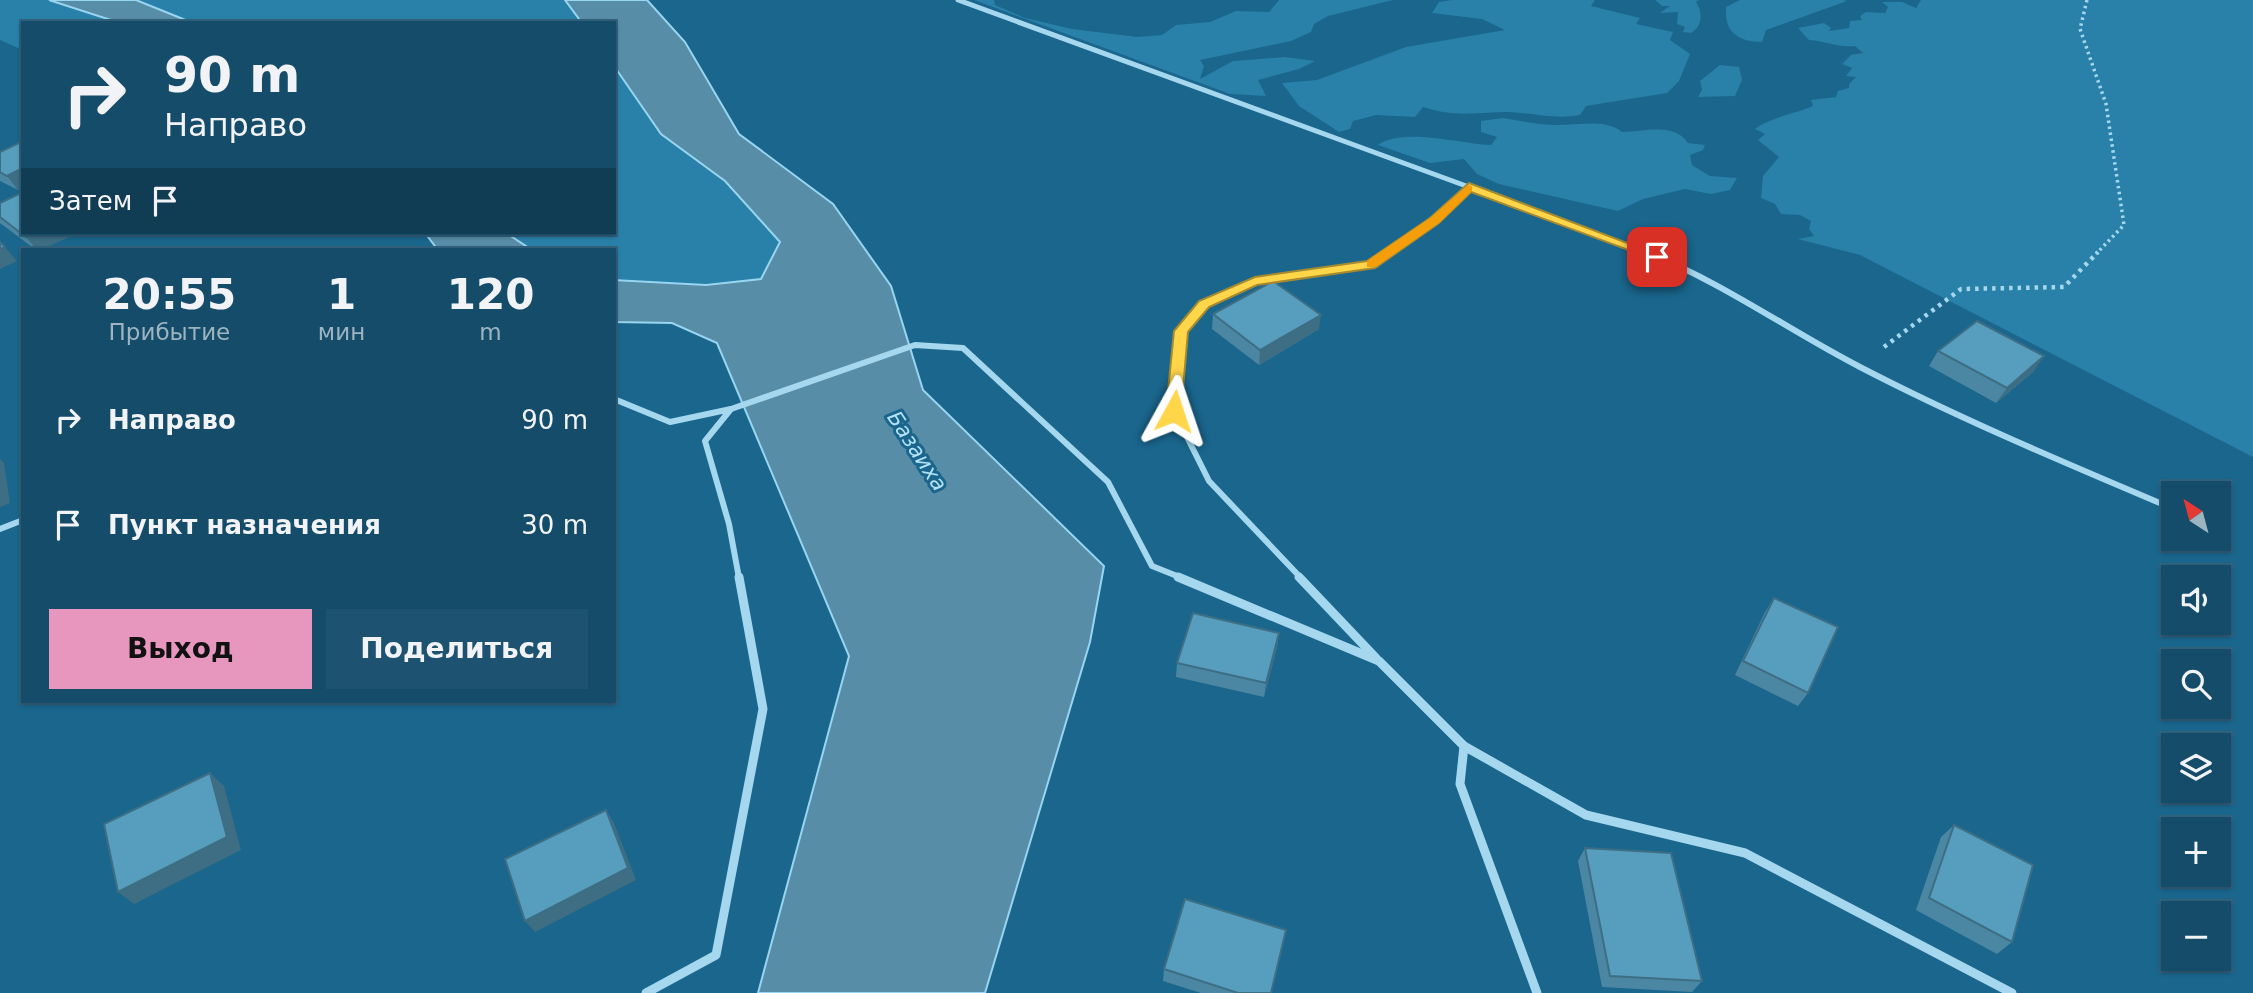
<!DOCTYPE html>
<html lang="ru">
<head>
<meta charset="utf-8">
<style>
  :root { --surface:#144c6a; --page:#1d5370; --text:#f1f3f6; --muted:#9db4c1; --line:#33637e; --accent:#e797bd }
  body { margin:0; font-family:"DejaVu Sans",sans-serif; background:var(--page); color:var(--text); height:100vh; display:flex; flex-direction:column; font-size:26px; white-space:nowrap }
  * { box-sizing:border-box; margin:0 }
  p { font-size:23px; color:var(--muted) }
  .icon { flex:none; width:38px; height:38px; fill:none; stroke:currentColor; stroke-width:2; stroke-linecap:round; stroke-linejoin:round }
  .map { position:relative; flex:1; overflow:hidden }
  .panel { position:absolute; left:21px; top:248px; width:595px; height:455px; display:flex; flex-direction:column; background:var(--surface); border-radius:0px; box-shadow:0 2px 5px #0004,0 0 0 2px var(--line) }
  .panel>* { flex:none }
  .guide { position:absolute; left:21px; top:21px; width:595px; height:214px; border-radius:0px; box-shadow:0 2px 5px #0004,0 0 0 2px var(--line); background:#144c6a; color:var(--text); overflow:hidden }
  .needle { width:46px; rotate:324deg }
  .tools { position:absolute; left:2161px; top:481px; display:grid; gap:14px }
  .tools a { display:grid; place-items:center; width:70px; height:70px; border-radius:0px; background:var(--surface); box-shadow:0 2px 5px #0004,0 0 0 2px var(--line); font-size:35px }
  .pin { position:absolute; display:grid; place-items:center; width:60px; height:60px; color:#fff; margin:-30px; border-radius:14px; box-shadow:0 4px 10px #0006 }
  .me { position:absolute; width:77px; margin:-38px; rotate:5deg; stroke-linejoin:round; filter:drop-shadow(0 0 5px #0008) }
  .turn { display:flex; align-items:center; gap:24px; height:147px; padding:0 28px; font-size:32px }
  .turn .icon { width:91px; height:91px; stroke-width:2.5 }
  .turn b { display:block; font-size:49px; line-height:60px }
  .then { display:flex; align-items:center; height:66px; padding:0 28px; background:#0003; gap:14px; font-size:26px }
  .eta { display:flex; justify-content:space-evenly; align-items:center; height:119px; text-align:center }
  .eta b { font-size:42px; font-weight:700; line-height:49px }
  .button { display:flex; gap:14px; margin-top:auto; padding:14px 28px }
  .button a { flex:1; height:80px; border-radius:0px; background:var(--accent); color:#111; font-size:28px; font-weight:700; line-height:80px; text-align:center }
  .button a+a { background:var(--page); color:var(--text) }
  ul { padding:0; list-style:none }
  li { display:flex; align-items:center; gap:21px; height:105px; padding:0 28px }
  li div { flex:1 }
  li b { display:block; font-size:26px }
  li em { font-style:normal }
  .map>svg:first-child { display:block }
  .green { fill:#2980a9 }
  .water { fill:#588da8; stroke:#98d5f0; stroke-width:2 }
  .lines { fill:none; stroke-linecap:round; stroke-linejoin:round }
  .path-far1 { stroke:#a5d7ee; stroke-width:3.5; stroke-dasharray:2.5 3.5; stroke-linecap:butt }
  .path { stroke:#a5d7ee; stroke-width:4.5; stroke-dasharray:3.5 5; stroke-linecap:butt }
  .minor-far2 { stroke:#a5d7ee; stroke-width:5 }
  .minor-far1 { stroke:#a5d7ee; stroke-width:6 }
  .minor { stroke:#a5d7ee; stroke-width:9 }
  .wall { fill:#4b87a3 }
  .shaded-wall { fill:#3d6e84 }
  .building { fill:#579dbd; stroke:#3d6e84; stroke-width:2 }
  .route { fill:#ffd54a; stroke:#a68a30; stroke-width:2 }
  .slow { fill:#f59e0b }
  .labels { text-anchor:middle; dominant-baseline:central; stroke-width:6; stroke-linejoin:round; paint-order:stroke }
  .water-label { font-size:21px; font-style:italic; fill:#b5e2f6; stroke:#1a668d }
</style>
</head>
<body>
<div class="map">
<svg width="2253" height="993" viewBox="0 0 2253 993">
  <rect width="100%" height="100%" fill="#1a668d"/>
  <g class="green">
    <polygon points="0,0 49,0 120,23 23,23 23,46 18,48 0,40"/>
    <polygon points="136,0 565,0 582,23 193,23"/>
    <polygon points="974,0 994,0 995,5 1025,18 1072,29 1137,37 1162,35 1176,25 1210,22 1236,11 1269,12 1279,0 1393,0 1328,16 1314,24 1311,32 1291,41 1200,60 1204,66 1200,79 1233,61 1285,57 1315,61 1299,69 1258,80 1266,96 1230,94"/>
    <path d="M 1452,0 L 1595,0 L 1591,6 L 1640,18 L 1636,24 L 1673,32 L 1670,40 L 1690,54 L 1679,81 L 1667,93 L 1586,106 L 1580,115 C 1551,120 1531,112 1504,112 C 1472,113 1454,117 1423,107 L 1415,117 L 1376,115 L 1353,121 L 1350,129 L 1339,132 L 1299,106 L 1282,83 L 1317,80 L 1406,47 L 1505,30 L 1482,19 L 1432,13 L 1439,2 Z"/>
    <path d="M 1655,0 L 1699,0 L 1696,2 C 1703,13 1703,26 1691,33 L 1683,32 L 1685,27 L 1677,24 L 1678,12 L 1660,13 L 1670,6 L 1662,6 Z"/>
    <path d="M 1740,0 L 1843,0 L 1847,1 L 1766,30 L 1762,42 C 1738,42 1724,32 1726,7 Z"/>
    <path d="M 1921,0 L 2253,0 L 2253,457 L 1860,255 L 1798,239 L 1814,236 L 1809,229 L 1811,221 L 1800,215 L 1781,214 L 1775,204 L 1761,198 L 1763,176 L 1779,157 L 1758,140 L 1765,134 L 1755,129 C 1770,117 1795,114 1813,106 L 1811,100 L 1836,97 L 1838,91 L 1849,88 L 1849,84 L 1856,77 L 1846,76 L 1852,68 L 1842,64 L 1851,55 L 1863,53 L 1855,46 C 1839,48 1825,41 1809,40 L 1798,28 L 1824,23 L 1831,28 L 1829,31 L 1849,28 L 1850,21 L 1862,20 L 1860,16 L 1866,12 L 1885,13 L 1888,7 L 1882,2 L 1902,2 L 1916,8 Z"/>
    <polygon points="1720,65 1739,67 1742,80 1735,96 1698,97 1702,90 1700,81"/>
    <polygon points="614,66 661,134 725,181 781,242 761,279 706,285 614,280 614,250 532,250 506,233 614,233"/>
    <path d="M 1503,118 C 1519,121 1536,124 1553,125 C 1575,126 1605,118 1622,132 C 1645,132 1674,122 1688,143 L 1705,145 L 1703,150 L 1690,155 L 1692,165 L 1710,176 L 1737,178 L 1730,190 L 1711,194 L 1685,189 L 1643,199 L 1618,211 L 1499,184 L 1477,174 L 1464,159 L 1430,163 L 1378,145 C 1404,127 1460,144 1491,145 L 1497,137 L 1481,132 L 1481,121 Z"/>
  </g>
  <g class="water">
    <polygon points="49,0 136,0 193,23 120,23"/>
    <polygon points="565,0 647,0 685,42 739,134 833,204 891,286 923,390 1104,566 1090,642 985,993 758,993 849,656 717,343 672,323 614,322 614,280 706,285 761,279 780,242 725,181 661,134 614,66 614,23 582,23"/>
    <polygon points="425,233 506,233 532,250 438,250"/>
  </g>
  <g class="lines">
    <polyline class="path-far1" points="2087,0 2080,29 2106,104 2124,225 2096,254"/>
    <polyline class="path" points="1884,347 1961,289 2064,287 2098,252"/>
    <g class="minor-far2">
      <polyline points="958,0 1469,187 1435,220 1386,254"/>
      <polyline points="1469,187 1650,254"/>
    </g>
    <g class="minor-far1">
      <path d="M 1645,252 C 1721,281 1788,330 1860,367 C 1962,420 2068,464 2174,509"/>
      <polyline points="614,399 670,422 731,409 705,441 729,524 739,578"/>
      <polyline points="731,409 915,345 963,348 1108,482 1152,566 1182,578"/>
      <polyline points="0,529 23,520"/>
      <polyline points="1301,578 1209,481 1174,411 1181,331 1204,304 1255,281 1370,265 1388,252"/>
    </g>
    <g class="minor">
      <polyline points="1178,577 1379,661 1464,746 1586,815 1745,853 2012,993"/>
      <polyline points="1299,577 1376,658"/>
      <polyline points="1464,746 1460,784 1537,993"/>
      <polyline points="646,993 716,955 763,709 739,577"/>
    </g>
  </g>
  <g class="wall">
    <polygon points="23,141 23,188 18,190 0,181 0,152"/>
    <polygon points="0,203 41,250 36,250 0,223"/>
    <polygon points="1213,314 1319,329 1259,365 1212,329"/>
    <polygon points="1938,351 2034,371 1996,403 1929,366"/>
    <polygon points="1774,598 1808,693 1798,706 1735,675 1765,612"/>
    <polygon points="1279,633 1277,647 1264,697 1176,677 1177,663"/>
    <polygon points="1954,825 2012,942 1997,954 1916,910 1941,837"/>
    <polygon points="1585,848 1702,981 1692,992 1602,987 1578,861"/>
    <polygon points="1164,969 1272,993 1201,993 1163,981"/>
  </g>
  <g class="shaded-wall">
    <polygon points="23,168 23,188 18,190 7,176"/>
    <polygon points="35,233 78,233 41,250 37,250 26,237"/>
    <polygon points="5,247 17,261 0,269 0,249"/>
    <polygon points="1321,315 1319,329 1259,365 1260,350"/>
    <polygon points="2044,356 2034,371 1996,403 2007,388"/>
    <polygon points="0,459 4,463 10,503 0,507"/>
    <polygon points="1279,633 1277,647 1264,697 1266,683"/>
    <polygon points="210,773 224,786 241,850 134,904 118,892"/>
    <polygon points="606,810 614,823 636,880 535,932 525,921"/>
  </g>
  <g class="building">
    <polygon points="23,141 23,168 7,176 0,172 0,152"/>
    <polygon points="23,192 23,233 35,233 26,237 0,217 0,203"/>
    <polygon points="0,242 5,247 0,249"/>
    <polygon points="1273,281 1321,315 1260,350 1213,314"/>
    <polygon points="1977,321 2044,356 2007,388 1938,351"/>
    <polygon points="1774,598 1838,627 1808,693 1743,661"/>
    <polygon points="1193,613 1279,633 1266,683 1177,663"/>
    <polygon points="210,773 227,837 118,892 104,824"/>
    <polygon points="606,810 628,868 525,921 505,859"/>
    <polygon points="1954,825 2033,865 2012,942 1929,898"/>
    <polygon points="1585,848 1671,853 1702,981 1610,976"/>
    <polygon points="1185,899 1286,930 1271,993 1238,993 1164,969"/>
  </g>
  <polygon class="route" points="1469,183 1664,257 1657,261 1653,259 1471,192 1439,223 1375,268 1257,285 1209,307 1188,332 1181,411 1179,415 1168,415 1166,411 1174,331 1199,301 1255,277 1367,261 1430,218"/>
  <polygon class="slow" points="1468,185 1472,186 1472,191 1439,223 1376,267 1367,267 1367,261 1430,218"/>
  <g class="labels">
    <g class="water-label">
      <text transform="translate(917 451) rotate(57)">Базаиха</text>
    </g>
  </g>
</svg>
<div class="tools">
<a><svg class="needle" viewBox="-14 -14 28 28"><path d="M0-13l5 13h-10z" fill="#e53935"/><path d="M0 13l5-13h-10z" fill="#9db4c1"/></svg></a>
<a><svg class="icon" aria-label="sound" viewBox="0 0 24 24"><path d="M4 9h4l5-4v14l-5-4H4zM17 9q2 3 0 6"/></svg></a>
<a><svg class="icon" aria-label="search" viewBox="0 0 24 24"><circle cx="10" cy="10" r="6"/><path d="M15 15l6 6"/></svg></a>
<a><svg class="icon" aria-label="layers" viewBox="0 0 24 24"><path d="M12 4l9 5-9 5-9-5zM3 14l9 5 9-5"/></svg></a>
<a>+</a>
<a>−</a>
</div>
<div class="pin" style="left:1657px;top:257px;background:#d93025"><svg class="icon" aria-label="arrive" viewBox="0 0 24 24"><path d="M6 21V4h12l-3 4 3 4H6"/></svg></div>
<svg class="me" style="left:1174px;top:411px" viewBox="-20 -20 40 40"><path d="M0-17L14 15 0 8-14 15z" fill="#ffd54a" stroke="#fff" stroke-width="4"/></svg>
<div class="guide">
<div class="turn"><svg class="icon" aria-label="right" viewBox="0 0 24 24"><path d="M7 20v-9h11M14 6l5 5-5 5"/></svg><div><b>90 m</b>Направо</div></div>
<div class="then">Затем<svg class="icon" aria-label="arrive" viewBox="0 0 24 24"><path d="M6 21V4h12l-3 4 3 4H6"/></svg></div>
</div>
<section class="panel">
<div class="eta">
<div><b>20:55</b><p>Прибытие</p></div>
<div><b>1</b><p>мин</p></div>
<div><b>120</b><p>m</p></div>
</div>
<ul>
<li><svg class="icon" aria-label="right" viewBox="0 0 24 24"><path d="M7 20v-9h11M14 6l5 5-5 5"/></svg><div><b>Направо</b></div><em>90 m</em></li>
<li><svg class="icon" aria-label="arrive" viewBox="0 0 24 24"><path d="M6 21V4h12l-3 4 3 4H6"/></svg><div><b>Пункт назначения</b></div><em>30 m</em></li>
</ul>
<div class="button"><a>Выход</a><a>Поделиться</a></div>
</section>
</div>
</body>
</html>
